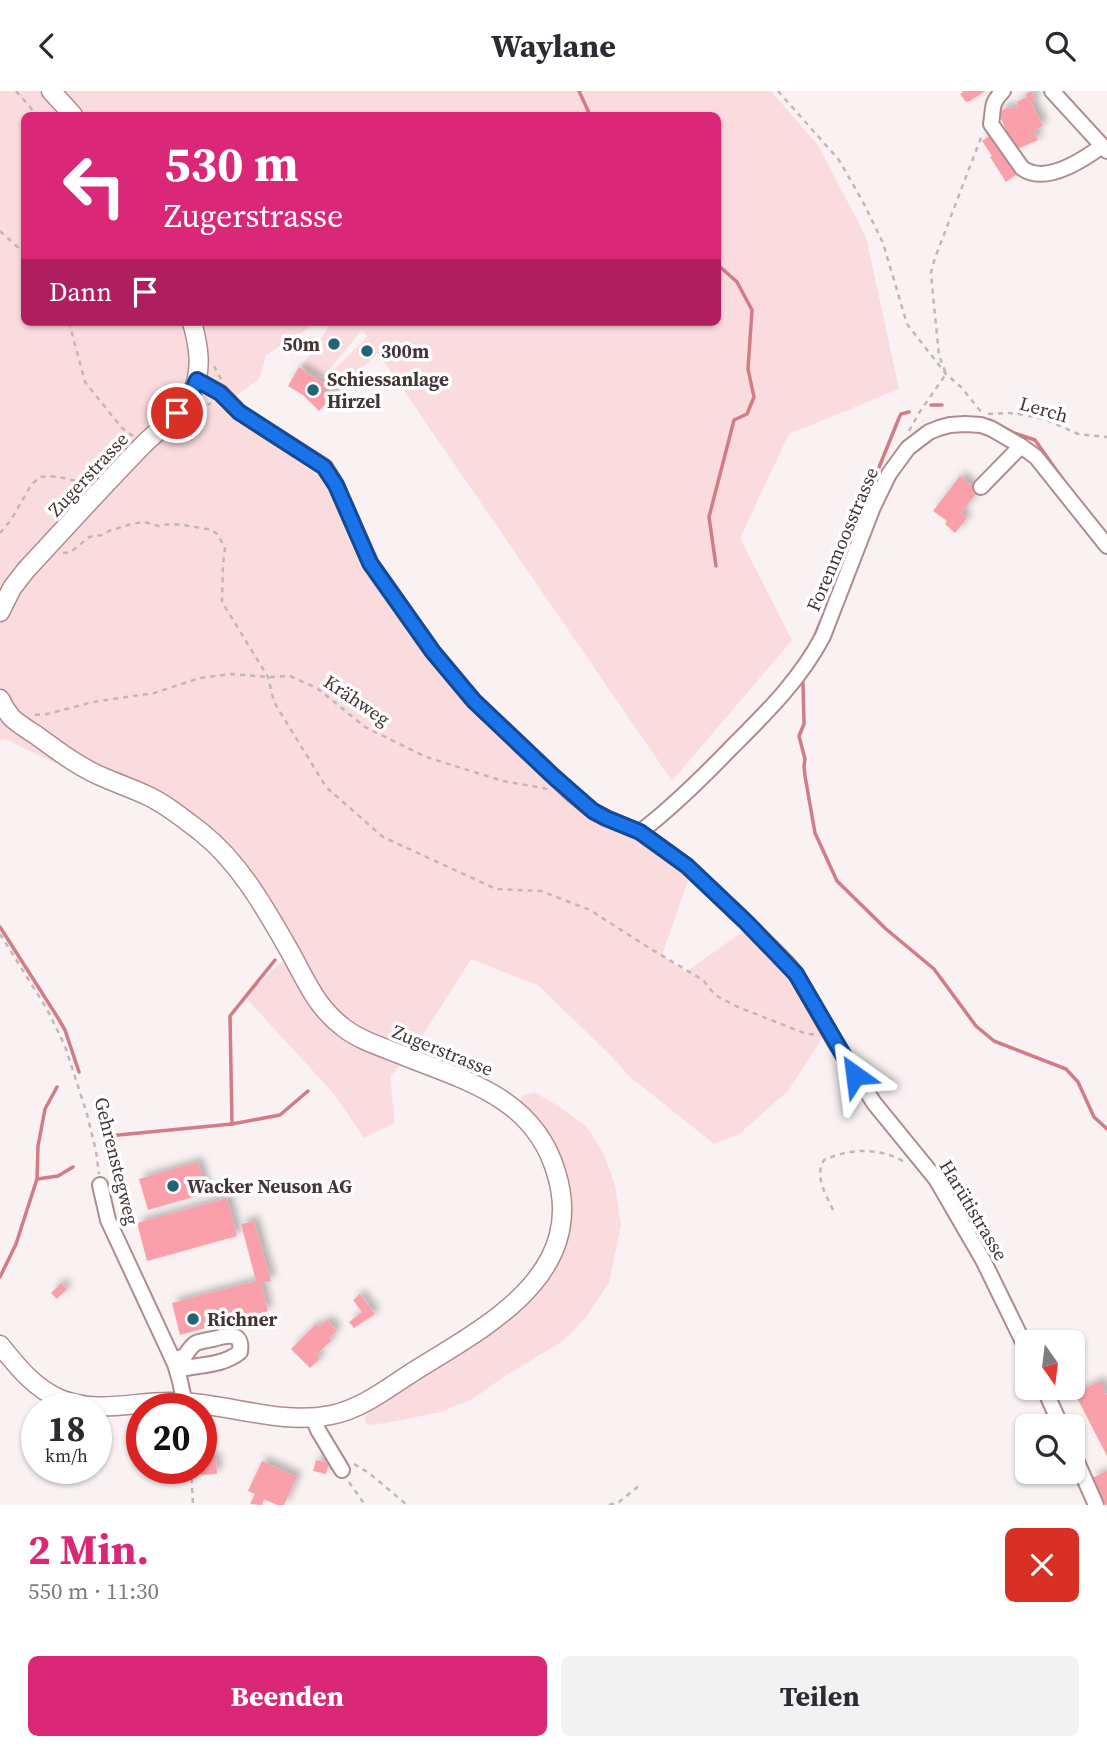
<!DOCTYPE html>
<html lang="de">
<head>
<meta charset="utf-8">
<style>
  :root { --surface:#fff; --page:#f2f2f3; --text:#2b2b33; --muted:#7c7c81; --accent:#db2777 }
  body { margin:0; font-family:"Source Serif 4",serif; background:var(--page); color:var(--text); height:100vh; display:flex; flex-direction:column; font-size:26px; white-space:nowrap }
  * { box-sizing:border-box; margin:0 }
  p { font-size:23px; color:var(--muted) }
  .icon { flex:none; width:38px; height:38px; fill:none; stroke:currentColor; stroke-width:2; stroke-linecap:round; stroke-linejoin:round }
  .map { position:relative; height:1414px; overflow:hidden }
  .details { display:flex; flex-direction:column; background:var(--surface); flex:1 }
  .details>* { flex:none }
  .hud { position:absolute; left:21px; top:21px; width:700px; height:214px; border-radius:10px; box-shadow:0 2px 5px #0004; background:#db2777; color:#fff; overflow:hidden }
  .needle { width:46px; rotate:166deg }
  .buttons { position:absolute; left:1015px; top:1239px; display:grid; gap:14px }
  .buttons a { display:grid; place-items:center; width:70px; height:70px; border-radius:10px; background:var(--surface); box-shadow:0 2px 5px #0004; font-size:35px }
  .speed { position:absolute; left:21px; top:1302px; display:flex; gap:14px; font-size:35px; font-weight:700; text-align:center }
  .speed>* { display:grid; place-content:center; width:91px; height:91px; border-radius:50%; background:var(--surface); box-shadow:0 2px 5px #0004; line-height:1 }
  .speed small { font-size:18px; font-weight:400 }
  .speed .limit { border:10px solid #d22; background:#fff; color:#111 }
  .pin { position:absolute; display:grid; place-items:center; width:60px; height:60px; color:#fff; margin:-30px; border:4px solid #fff; border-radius:50%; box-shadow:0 2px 7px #0007 }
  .me { position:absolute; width:77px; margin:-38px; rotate:329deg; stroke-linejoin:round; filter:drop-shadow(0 0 5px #0008) }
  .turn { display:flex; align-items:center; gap:24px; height:147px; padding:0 28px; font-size:32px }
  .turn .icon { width:91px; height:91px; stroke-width:2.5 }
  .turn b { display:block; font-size:49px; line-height:60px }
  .then { display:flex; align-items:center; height:66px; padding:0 28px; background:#0003; gap:14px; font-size:26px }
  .round { display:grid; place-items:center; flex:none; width:74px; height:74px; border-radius:10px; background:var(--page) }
  .head { display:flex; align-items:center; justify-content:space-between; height:119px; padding:0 28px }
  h1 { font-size:42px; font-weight:700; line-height:52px; color:var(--accent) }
  .primary-button { display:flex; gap:14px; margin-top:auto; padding:14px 28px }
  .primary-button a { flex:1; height:80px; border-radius:10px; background:var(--accent); color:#fff; font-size:28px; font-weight:700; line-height:80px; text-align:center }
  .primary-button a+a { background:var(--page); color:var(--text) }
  header { display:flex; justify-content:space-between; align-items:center; height:91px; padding:0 28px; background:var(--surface); font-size:32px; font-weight:700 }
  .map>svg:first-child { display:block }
  .green { fill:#fbdcde }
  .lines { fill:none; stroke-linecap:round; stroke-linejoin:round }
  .stream { stroke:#d17c86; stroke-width:3.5 }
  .building { fill:#f9a0ab; filter:url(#shadow) }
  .minor-casing { stroke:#b08c8f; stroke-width:18 }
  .major-casing { stroke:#b08c8f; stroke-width:21 }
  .path { stroke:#c1b7b8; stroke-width:2.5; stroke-dasharray:5 5; stroke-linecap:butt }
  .minor { stroke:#fff; stroke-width:14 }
  .major { stroke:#fff; stroke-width:18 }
  .route-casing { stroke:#114b97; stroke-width:18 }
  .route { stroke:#1a73e8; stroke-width:12 }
  .poi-dot { fill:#236478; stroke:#fff; stroke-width:2.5 }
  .labels { text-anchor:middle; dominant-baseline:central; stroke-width:7; stroke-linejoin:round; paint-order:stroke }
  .poi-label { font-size:19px; font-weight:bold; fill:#453537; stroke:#fff; text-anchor:start }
  .street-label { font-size:19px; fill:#453537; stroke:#fff }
</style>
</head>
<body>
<header><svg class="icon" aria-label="back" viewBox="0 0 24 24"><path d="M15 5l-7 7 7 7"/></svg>Waylane<svg class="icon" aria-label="search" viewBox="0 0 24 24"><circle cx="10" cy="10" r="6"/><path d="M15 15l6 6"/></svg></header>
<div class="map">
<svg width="1107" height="1414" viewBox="0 0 1107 1414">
  <defs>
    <filter id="shadow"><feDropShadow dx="5" dy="-5" stdDeviation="3.5" flood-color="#0004"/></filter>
  </defs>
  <rect width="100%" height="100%" fill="#f9f1f2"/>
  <g class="green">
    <polygon points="0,0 771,0 818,54 866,146 899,298 789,343 740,447 792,549 672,690 378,262 337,301 325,288 367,246 362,239 323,286 302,275 332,231 718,231 718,24 24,24 24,231 318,231 266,264 260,287 224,314 237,329 318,384 330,398 366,475 429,563 568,707 602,735 637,750 691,781 662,864 686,881 748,837 784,876 826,941 789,999 739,1043 714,1053 629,985 611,965 539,895 471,868 416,955 390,986 395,1032 364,1047 334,1003 245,906 297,856 221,751 5,648 0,649"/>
    <path d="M 536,1002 L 560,1016 L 587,1036 L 604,1063 L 615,1094 L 621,1134 L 609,1192 L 586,1226 L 563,1250 L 505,1285 L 474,1307 L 441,1321 L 386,1332 L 367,1334 C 362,1326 369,1320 374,1314 L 510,1227 L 534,1205 L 555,1173 L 568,1121 L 519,1012 L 523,1004 Z"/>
  </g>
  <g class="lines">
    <g class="stream">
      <polyline points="579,0 590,24"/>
      <polyline points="931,314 942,314"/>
      <polyline points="990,329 1014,342 1035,349 1064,390"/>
      <polyline points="869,401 899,327 901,323 909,321"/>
      <polyline points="863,426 865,411"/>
      <polyline points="716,475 709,426 734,329 747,323 754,306 748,278 752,219 737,191 718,174"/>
      <polyline points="813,549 821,530"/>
      <polyline points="803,592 804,633 799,645 805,668 804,675 805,685 815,742 837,790 886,838 934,878 976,935 994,950 1066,978 1078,991 1094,1026 1107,1038"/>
      <polyline points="0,836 58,927 65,939 79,981"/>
      <polyline points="232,1033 230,925 275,869"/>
      <polyline points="108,1045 232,1033 280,1024 308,1000"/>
      <polyline points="37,1088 58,1085 73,1076"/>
      <polyline points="0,1186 16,1153 37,1088 38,1055 45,1018 57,996"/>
    </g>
  </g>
  <g class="building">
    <polygon points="962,0 985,0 970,10 966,11 960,3 963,1"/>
    <polygon points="1031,0 1035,9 1031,11 1043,35 1034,40 1038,49 1015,59 998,21 1010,16 1011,18 1019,15 1017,11 1027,6 1026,3"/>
    <polygon points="992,43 1020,81 1006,91 990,66 992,65 982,50"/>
    <polygon points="299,276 322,291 335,304 319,320 303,304 288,295"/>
    <polygon points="960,385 978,400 961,422 967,427 955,442 945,433 947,430 933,420"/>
    <polygon points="198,1071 207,1102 148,1119 139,1088"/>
    <polygon points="227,1107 237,1145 147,1170 137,1132"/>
    <polygon points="254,1130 271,1190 261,1192 268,1220 180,1244 172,1212 256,1190 241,1133"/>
    <polygon points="61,1192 67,1198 57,1208 51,1202"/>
    <polygon points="360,1203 375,1223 354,1237 349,1231 362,1221 353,1209"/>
    <polygon points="327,1229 337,1240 329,1247 332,1249 316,1264 320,1268 310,1277 291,1258 316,1233 319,1236"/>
    <polygon points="1100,1290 1107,1304 1107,1365 1075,1303"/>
    <polygon points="216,1367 217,1383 201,1384 201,1368"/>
    <polygon points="316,1369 329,1372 326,1383 313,1380"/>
    <polygon points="262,1370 297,1386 284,1414 277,1414 264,1408 262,1414 250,1413 255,1403 248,1400"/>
    <polygon points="162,1377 185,1377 188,1383 168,1392"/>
    <polygon points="1107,1380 1107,1414 1106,1414 1092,1387"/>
  </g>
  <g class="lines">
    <defs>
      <g id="minor">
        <path d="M 1003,0 C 990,13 994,17 991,33 L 1022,77 C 1045,94 1083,69 1102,55"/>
        <polyline points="1052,0 1107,60"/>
        <polyline points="197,289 221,302 239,321 325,376 336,394 371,473 433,561 474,610 571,702 593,720 606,727 640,741 687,775 746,831 786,871 796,883 835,951 874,1012 936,1088 983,1169 1027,1259"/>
        <polyline points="981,396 1021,355"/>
        <path d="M 640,741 C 673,716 702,687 731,657 C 766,622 800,589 823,545 L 873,416 L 889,383 L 908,357 L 929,341 L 939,337 L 950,334 L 965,333 L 981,334 L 992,338 L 1021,355 L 1036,366 L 1107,455"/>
        <polyline points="100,1094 108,1129 175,1273 180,1290 186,1318"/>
        <path d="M 173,1269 L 185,1265 C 188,1260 191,1255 196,1252 C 201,1250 208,1249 213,1248 C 227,1244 243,1240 240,1261 C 221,1276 198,1273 177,1279"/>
        <polyline points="1044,1297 1061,1335"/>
        <polyline points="313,1326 318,1339 342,1379"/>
        <polyline points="1073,1362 1096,1414"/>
      </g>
      <g id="major">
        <polyline points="51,0 73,24"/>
        <path d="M 0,521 L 12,497 L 26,479 C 65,437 103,395 143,354 C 159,338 180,324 191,304 C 203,280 199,256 192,231"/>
        <path d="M 0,608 C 3,615 7,621 12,627 C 19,633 28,639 36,644 C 58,660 80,677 105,687 C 119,693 133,698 146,704 C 166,713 184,728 201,741 C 240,772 265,817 289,859 C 306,889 315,915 344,937 C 360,949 379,955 397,962 C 462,989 533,1004 556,1081 C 588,1183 487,1235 416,1279 C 389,1296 362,1318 331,1324 C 277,1335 223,1310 169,1311 C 131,1311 98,1323 60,1308 C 34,1297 17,1275 0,1254"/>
      </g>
    </defs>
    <use href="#minor" class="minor-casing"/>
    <use href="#major" class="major-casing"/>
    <g class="path">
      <polyline points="16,0 37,24"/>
      <polyline points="778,0 839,69 863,111 883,152 907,233 946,283 961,296 982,322"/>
      <polyline points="0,140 24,162"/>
      <polyline points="69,231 85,291 122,337 133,345"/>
      <polyline points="214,275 221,288"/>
      <polyline points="199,319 211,312"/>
      <polyline points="988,323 1008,322 1026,324 1047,329 1078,343 1107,346"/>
      <polyline points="909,340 919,322 946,283 939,264 933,204 931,181 935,167 982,44"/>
      <polyline points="0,442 11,429 31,394 40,386 47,385 59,386 76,390 83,397"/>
      <polyline points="63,462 71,461 89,446 102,444 109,440 131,433 144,431 159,435 170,433 184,434 212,439 218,444 225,457 223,474 222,511 268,586 274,611 326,696 383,746 496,798 541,800 590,819 646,855 703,889 715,904 738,916 804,942 817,944"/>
      <polyline points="35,624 47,623 93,611 154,602 200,587 232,583 268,586 290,585 317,597 365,636 426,666 503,690 548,698"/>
      <polyline points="0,843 47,918 65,955 87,1023 96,1060 99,1083"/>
      <path d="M 833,1119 C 826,1103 814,1086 824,1069 C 851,1057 881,1056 906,1072"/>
      <polyline points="354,1373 369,1382 407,1414"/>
      <polyline points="191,1377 193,1414"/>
      <polyline points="349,1391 365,1414"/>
      <polyline points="609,1414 619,1411 640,1394"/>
    </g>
    <use href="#minor" class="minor"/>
    <use href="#major" class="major"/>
  </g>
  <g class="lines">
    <defs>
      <polyline id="route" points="177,322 191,303 197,289 220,302 239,321 324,376 336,394 370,472 433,561 474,610 553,685 593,720 606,727 640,741 687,775 746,831 796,883 855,984"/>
    </defs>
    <use href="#route" class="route-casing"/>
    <use href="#route" class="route"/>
  </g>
  <g class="poi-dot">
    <circle cx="334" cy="253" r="7"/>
    <circle cx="367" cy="260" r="7"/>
    <circle cx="313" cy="299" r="7"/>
    <circle cx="173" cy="1095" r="7"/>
    <circle cx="193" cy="1228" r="7"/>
  </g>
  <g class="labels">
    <g class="poi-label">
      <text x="320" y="253" text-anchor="end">50m</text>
      <text x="381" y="260">300m</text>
      <text x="327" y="288">Schiessanlage<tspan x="327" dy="22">Hirzel</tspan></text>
      <text x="187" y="1095">Wacker Neuson AG</text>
      <text x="207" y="1228">Richner</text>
    </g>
    <g class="street-label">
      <text transform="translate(1044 318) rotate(16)">Lerch</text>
      <text transform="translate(88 383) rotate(-47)">Zugerstrasse</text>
      <text transform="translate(842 448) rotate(-67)">Forenmoosstrasse</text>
      <text transform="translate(357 609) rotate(34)">Krähweg</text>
      <text transform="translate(443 959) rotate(22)">Zugerstrasse</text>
      <text transform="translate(117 1070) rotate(76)">Gehrenstegweg</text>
      <text transform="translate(974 1119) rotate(59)">Harütistrasse</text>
    </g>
  </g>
</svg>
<div class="buttons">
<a><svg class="needle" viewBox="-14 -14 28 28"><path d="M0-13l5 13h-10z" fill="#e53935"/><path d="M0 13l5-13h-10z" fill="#7c7c81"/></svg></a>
<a><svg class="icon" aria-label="search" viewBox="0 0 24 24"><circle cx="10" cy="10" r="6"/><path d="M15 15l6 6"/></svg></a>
</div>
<div class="speed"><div>18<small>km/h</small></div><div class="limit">20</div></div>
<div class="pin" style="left:177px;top:322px;background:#d93025"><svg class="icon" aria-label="arrive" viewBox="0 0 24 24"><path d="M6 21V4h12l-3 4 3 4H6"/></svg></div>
<svg class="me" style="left:855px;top:984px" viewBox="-20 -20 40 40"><path d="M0-17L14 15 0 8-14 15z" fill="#1a73e8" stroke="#fff" stroke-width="4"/></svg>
<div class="hud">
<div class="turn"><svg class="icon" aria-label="left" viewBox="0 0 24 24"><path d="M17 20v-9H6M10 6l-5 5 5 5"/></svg><div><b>530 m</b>Zugerstrasse</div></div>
<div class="then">Dann<svg class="icon" aria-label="arrive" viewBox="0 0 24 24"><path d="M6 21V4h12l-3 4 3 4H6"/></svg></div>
</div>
</div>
<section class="details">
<div class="head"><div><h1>2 Min.</h1><p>550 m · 11:30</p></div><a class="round" style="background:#d93025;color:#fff"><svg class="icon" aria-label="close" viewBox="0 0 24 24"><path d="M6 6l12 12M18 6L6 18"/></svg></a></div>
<div class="primary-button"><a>Beenden</a><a>Teilen</a></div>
</section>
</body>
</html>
